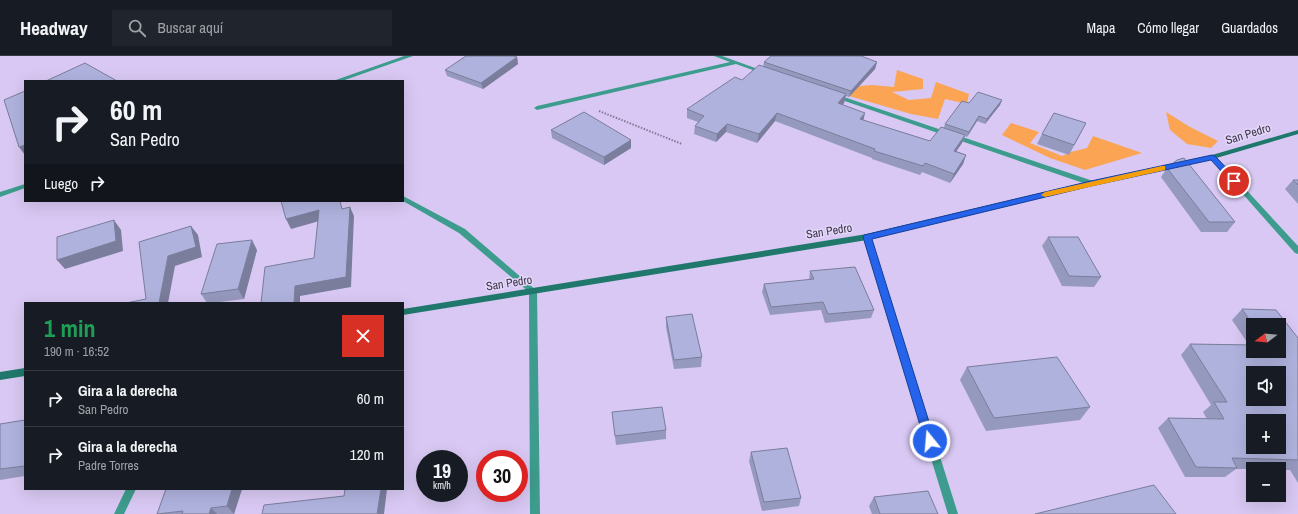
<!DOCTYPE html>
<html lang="es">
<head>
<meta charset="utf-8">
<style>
  :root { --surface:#171b24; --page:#20242c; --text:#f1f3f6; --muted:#9ea1a6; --line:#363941 }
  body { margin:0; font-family:"Archivo Narrow",sans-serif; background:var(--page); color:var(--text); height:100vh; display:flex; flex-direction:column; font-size:15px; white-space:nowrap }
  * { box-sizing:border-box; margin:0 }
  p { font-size:13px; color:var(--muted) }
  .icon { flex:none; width:22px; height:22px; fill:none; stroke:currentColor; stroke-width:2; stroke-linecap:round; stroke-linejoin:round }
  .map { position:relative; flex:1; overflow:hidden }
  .sheet { position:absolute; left:24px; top:246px; width:380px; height:188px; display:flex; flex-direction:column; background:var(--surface); border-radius:0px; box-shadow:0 4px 16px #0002 }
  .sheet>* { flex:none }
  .hud { position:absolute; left:24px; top:24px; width:380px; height:122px; border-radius:0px; box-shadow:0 4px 16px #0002; background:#171b24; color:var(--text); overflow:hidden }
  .needle { width:26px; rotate:254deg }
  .buttons { position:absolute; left:1246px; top:262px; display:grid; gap:8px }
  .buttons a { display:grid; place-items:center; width:40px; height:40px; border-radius:0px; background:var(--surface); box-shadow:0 4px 16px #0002; font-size:20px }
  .speed { position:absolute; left:416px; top:394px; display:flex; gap:8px; font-size:20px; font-weight:700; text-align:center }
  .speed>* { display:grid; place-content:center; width:52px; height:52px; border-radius:50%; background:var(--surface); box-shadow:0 4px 16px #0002; line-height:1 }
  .speed small { font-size:10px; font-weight:400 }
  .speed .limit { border:6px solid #d22; background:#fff; color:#111 }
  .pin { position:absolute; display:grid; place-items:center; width:34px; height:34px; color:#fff; margin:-17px; border:2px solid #fff; border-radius:50%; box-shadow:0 1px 4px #0007 }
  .me { position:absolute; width:44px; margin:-22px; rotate:343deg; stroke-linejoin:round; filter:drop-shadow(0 0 3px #0008) }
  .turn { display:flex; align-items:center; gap:14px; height:84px; padding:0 20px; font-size:18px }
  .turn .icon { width:52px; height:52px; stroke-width:2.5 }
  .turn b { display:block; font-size:28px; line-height:34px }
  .then { display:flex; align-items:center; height:38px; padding:0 20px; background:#0003; gap:8px; font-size:15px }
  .round { display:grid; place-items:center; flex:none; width:42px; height:42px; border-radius:0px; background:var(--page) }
  .overview { display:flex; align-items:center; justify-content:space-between; height:68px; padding:0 20px }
  h1 { font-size:24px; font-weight:700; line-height:30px; color:#1e9e55 }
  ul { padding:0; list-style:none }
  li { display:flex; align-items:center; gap:12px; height:56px; padding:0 20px; border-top:1px solid var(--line) }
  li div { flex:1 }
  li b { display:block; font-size:15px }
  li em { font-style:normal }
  header { display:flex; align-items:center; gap:24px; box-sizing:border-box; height:56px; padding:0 20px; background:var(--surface); border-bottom:1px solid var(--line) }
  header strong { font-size:19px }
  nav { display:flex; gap:22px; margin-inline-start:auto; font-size:14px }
  .search { width:280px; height:36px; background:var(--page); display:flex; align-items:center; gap:10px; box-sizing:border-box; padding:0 14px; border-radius:0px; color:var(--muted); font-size:15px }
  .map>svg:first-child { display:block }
  .green { fill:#fba554 }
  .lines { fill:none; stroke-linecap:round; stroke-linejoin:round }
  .path { stroke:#837996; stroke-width:2; stroke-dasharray:1.5 1.5; stroke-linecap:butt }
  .minor { fill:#3d9c8d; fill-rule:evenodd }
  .tertiary { fill:#3d9c8d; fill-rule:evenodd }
  .secondary { fill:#1f786b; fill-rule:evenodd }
  .wall { fill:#9699be; fill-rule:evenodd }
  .shaded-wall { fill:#7a7d9b }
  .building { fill:#afb2dd; stroke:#7a7d9b; fill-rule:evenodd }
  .route { fill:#2563eb; stroke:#184099 }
  .slow { fill:#f59e0b }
  .labels { text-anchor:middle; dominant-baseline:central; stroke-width:3; stroke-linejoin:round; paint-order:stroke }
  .street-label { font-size:12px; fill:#3e3849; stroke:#e3d7fa }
</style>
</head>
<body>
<header>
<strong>Headway</strong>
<div class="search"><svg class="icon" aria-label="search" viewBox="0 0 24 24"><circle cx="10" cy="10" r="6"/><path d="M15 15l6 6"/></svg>Buscar aquí</div>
<nav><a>Mapa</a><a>Cómo llegar</a><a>Guardados</a></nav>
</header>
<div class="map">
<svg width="1298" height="458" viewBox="0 0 1298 458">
  <rect width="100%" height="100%" fill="#d8c8f3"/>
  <g class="green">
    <polygon points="897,14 923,23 923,33 892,36 909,44 931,42 936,26 969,38 967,48 945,43 938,63 911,58 825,33 872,29 894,31"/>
    <polygon points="1166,56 1190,71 1218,85 1211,92 1187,88 1170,74"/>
    <polygon points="1011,67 1039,76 1030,87 1062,100 1071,96 1087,92 1093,80 1142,97 1085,114 1050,102 1002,79"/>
  </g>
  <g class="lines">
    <polyline class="path" points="599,55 682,88"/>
    <g class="minor">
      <polygon points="714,0 722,0 766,16 761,17 736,8 537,54 534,52 537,50 730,6"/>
      <polygon points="835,38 1093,125 1094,127 1091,129 1089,129 833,41 832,40"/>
      <polygon points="403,140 465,173 537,235 540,458 530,458 529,236 459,177 403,145"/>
      <polygon points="867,178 871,181 958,458 948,458 863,181"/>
      <polygon points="126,433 136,433 124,458 114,458"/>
    </g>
    <g class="tertiary">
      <polygon points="404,0 413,0 342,25 333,25"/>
      <polygon points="1213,99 1215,100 1298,190 1298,198 1295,197 1211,102 1211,100"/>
      <polygon points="25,128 25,132 0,141 0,136"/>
    </g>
    <g class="secondary">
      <polygon points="1298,74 1298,78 1213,103 1091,129 867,184 403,259 403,253 867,178 1091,125 1212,99"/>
      <polygon points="25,312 25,320 0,324 0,316"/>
    </g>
  </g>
  <g class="wall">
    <polygon points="515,1 517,1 518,8 483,33 447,20 445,14"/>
    <polygon points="764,6 877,6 875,13 849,41 846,40 844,47 842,49 863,64 930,85 944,71 945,68 969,47 1002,44 1000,49 985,68 977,65 967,81 965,80 962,87 956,95 966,99 963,108 950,127 922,116 920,119 872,103 872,102 775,65 757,87 726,76 716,86 694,78 695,70 698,66 687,62 687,53 742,24 763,11"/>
    <polygon points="1086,67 1069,99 1037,88 1042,78"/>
    <polygon points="551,74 631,84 631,92 604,109 552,82"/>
    <polygon points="1167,112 1235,166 1227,176 1201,176 1161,121"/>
    <polygon points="1293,124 1298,124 1298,148 1285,133"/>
    <polygon points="1048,181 1101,221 1094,231 1062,230 1042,190"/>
    <polygon points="257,194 244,243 212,247 207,247 201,238"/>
    <polygon points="810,215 874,254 871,262 825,267 821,254 770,259 762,236 764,228 809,224"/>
    <path d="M 1242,253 L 1298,282 L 1298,427 L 1290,414 L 1279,414 L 1279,413 L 1236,413 L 1225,421 L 1185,421 L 1158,372 L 1168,362 L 1207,363 L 1203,356 L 1211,349 L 1181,299 L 1190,288 L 1249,289 L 1232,264 ZM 1253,269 L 1279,295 L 1253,295 Z"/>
    <polygon points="666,261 702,301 701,311 674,313 666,271"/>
    <polygon points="967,311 1090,351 1080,364 986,375 960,324"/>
    <polygon points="612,356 666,374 666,383 616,389"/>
    <polygon points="25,364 25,420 0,424 0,368"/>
    <polygon points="751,396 801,442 799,450 762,455 749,405"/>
    <polygon points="166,433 242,433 234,458 157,458"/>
    <polygon points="874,441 938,458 872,458 869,450"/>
  </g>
  <g class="shaded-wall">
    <polygon points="517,1 518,8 483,33 481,27"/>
    <polygon points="877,6 875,13 849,41 851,35"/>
    <polygon points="846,38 844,47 836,56 838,47"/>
    <polygon points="1002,44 1000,49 985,68 987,63"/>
    <polygon points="777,57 775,65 757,87 759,78"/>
    <polygon points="865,57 863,66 860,63"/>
    <polygon points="979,60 977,65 967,81 969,76"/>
    <polygon points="727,68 726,76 716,86 717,78"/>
    <polygon points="965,79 962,87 951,103 954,95"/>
    <polygon points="631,84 631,92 604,109 604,101"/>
    <polygon points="25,89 25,99 19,91"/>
    <polygon points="966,99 963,108 950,127 954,118"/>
    <polygon points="350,151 354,160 351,231 300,240 300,247 294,247 295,230"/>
    <polygon points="319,154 323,164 291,173 286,163"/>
    <polygon points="114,164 121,174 123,195 65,213 57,204"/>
    <polygon points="191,170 198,179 202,201 175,210 168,247 159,247 168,200"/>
    <polygon points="252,184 257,194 244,243 238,233"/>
    <polygon points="232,433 242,433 234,458 227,450"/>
    <polygon points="381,433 387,433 384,458 377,458"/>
    <polygon points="211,452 217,458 209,458"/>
  </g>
  <g class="building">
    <polygon points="466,0 513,0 517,1 481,27 445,14"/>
    <polygon points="771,0 861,0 877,6 851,35 764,6"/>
    <polygon points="85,7 117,25 46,25"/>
    <polygon points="759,9 846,38 838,47 865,57 860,63 930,85 941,71 965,79 954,95 966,99 954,118 925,107 923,110 874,95 875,93 777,57 759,78 727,68 717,78 695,70 704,60 687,53 735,21 742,24"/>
    <polygon points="25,35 25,89 19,91 4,44"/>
    <polygon points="978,36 1002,44 987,63 979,60 969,76 945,68 962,45 969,47"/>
    <polygon points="584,56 631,84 604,101 551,74"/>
    <polygon points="1054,57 1086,67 1074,89 1042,78"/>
    <polygon points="1184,102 1235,166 1209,166 1167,112 1177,104"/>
    <polygon points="1293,124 1298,124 1298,129"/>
    <polygon points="281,145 340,145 342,153 350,151 346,221 295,230 294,247 261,247 265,211 314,202 319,154 286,163"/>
    <polygon points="114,164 116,185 57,204 57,181"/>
    <polygon points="191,170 196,191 168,200 159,247 126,247 146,243 139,186"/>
    <polygon points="1048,181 1078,181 1101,221 1069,220"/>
    <polygon points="252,184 238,233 201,238 217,188"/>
    <polygon points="855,211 874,254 828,258 823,246 771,251 764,228 814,223 810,215"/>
    <path d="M 1242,253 L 1276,254 L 1298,282 L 1298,404 L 1232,402 L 1237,412 L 1196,411 L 1168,362 L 1224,363 L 1214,346 L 1227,346 L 1190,288 L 1253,289 L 1253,295 L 1279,295 L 1279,269 L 1253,269 ZM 1253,317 L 1279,317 L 1279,343 L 1253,343 ZM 1253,365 L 1279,365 L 1279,391 L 1253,391 Z"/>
    <polygon points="692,258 702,301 674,304 666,261"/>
    <polygon points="1057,301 1090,351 994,362 967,311"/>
    <polygon points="662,351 666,374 615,380 612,356"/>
    <polygon points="25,364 25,410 0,413 0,368"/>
    <polygon points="787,392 801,442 764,446 751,396"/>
    <polygon points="1154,429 1176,458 1035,458"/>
    <polygon points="166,433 232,433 227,450 211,452 209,458 182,458 183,455 157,458"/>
    <polygon points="345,433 381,433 377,458 262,458 264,449 344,440"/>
    <polygon points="928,435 938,458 880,458 874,441"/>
  </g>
  <polygon class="route" points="1212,99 1215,100 1237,123 1237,126 1231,126 1211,104 1091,130 872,183 935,385 934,389 930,390 926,389 863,181 864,179 1091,125"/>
  <polygon class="slow" points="1162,110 1165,110 1165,114 1045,141 1041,139 1045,136"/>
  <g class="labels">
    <g class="street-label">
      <text transform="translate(1248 78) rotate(-17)">San Pedro</text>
      <text transform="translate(829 175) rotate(-9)">San Pedro</text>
      <text transform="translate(509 227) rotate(-9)">San Pedro</text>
    </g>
  </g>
</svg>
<div class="buttons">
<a><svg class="needle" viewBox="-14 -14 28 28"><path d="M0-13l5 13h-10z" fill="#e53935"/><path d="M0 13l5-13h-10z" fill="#9ea1a6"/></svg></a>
<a><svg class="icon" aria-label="sound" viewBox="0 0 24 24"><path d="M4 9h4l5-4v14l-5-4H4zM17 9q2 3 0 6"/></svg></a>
<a>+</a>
<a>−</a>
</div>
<div class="speed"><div>19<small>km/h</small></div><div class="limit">30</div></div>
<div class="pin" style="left:1234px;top:125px;background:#d93025"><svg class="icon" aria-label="arrive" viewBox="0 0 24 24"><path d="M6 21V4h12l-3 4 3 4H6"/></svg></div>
<svg class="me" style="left:930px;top:385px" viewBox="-20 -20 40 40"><circle r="17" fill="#2563eb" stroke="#fff" stroke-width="3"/><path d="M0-11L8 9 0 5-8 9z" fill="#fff"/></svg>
<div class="hud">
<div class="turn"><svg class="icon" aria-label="right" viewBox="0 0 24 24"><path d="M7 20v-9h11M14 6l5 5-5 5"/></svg><div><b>60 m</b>San Pedro</div></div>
<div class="then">Luego<svg class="icon" aria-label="right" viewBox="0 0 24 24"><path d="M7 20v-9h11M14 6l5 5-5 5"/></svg></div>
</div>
<section class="sheet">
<div class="overview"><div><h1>1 min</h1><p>190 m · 16:52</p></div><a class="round" style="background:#d93025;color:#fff"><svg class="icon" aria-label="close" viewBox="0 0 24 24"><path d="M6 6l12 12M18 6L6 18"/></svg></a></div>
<ul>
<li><svg class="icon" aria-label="right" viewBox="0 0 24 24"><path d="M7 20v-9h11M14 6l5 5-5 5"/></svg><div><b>Gira a la derecha</b><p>San Pedro</p></div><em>60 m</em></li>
<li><svg class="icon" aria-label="right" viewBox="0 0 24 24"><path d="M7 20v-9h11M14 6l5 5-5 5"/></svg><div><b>Gira a la derecha</b><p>Padre Torres</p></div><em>120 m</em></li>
</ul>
</section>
</div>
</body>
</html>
